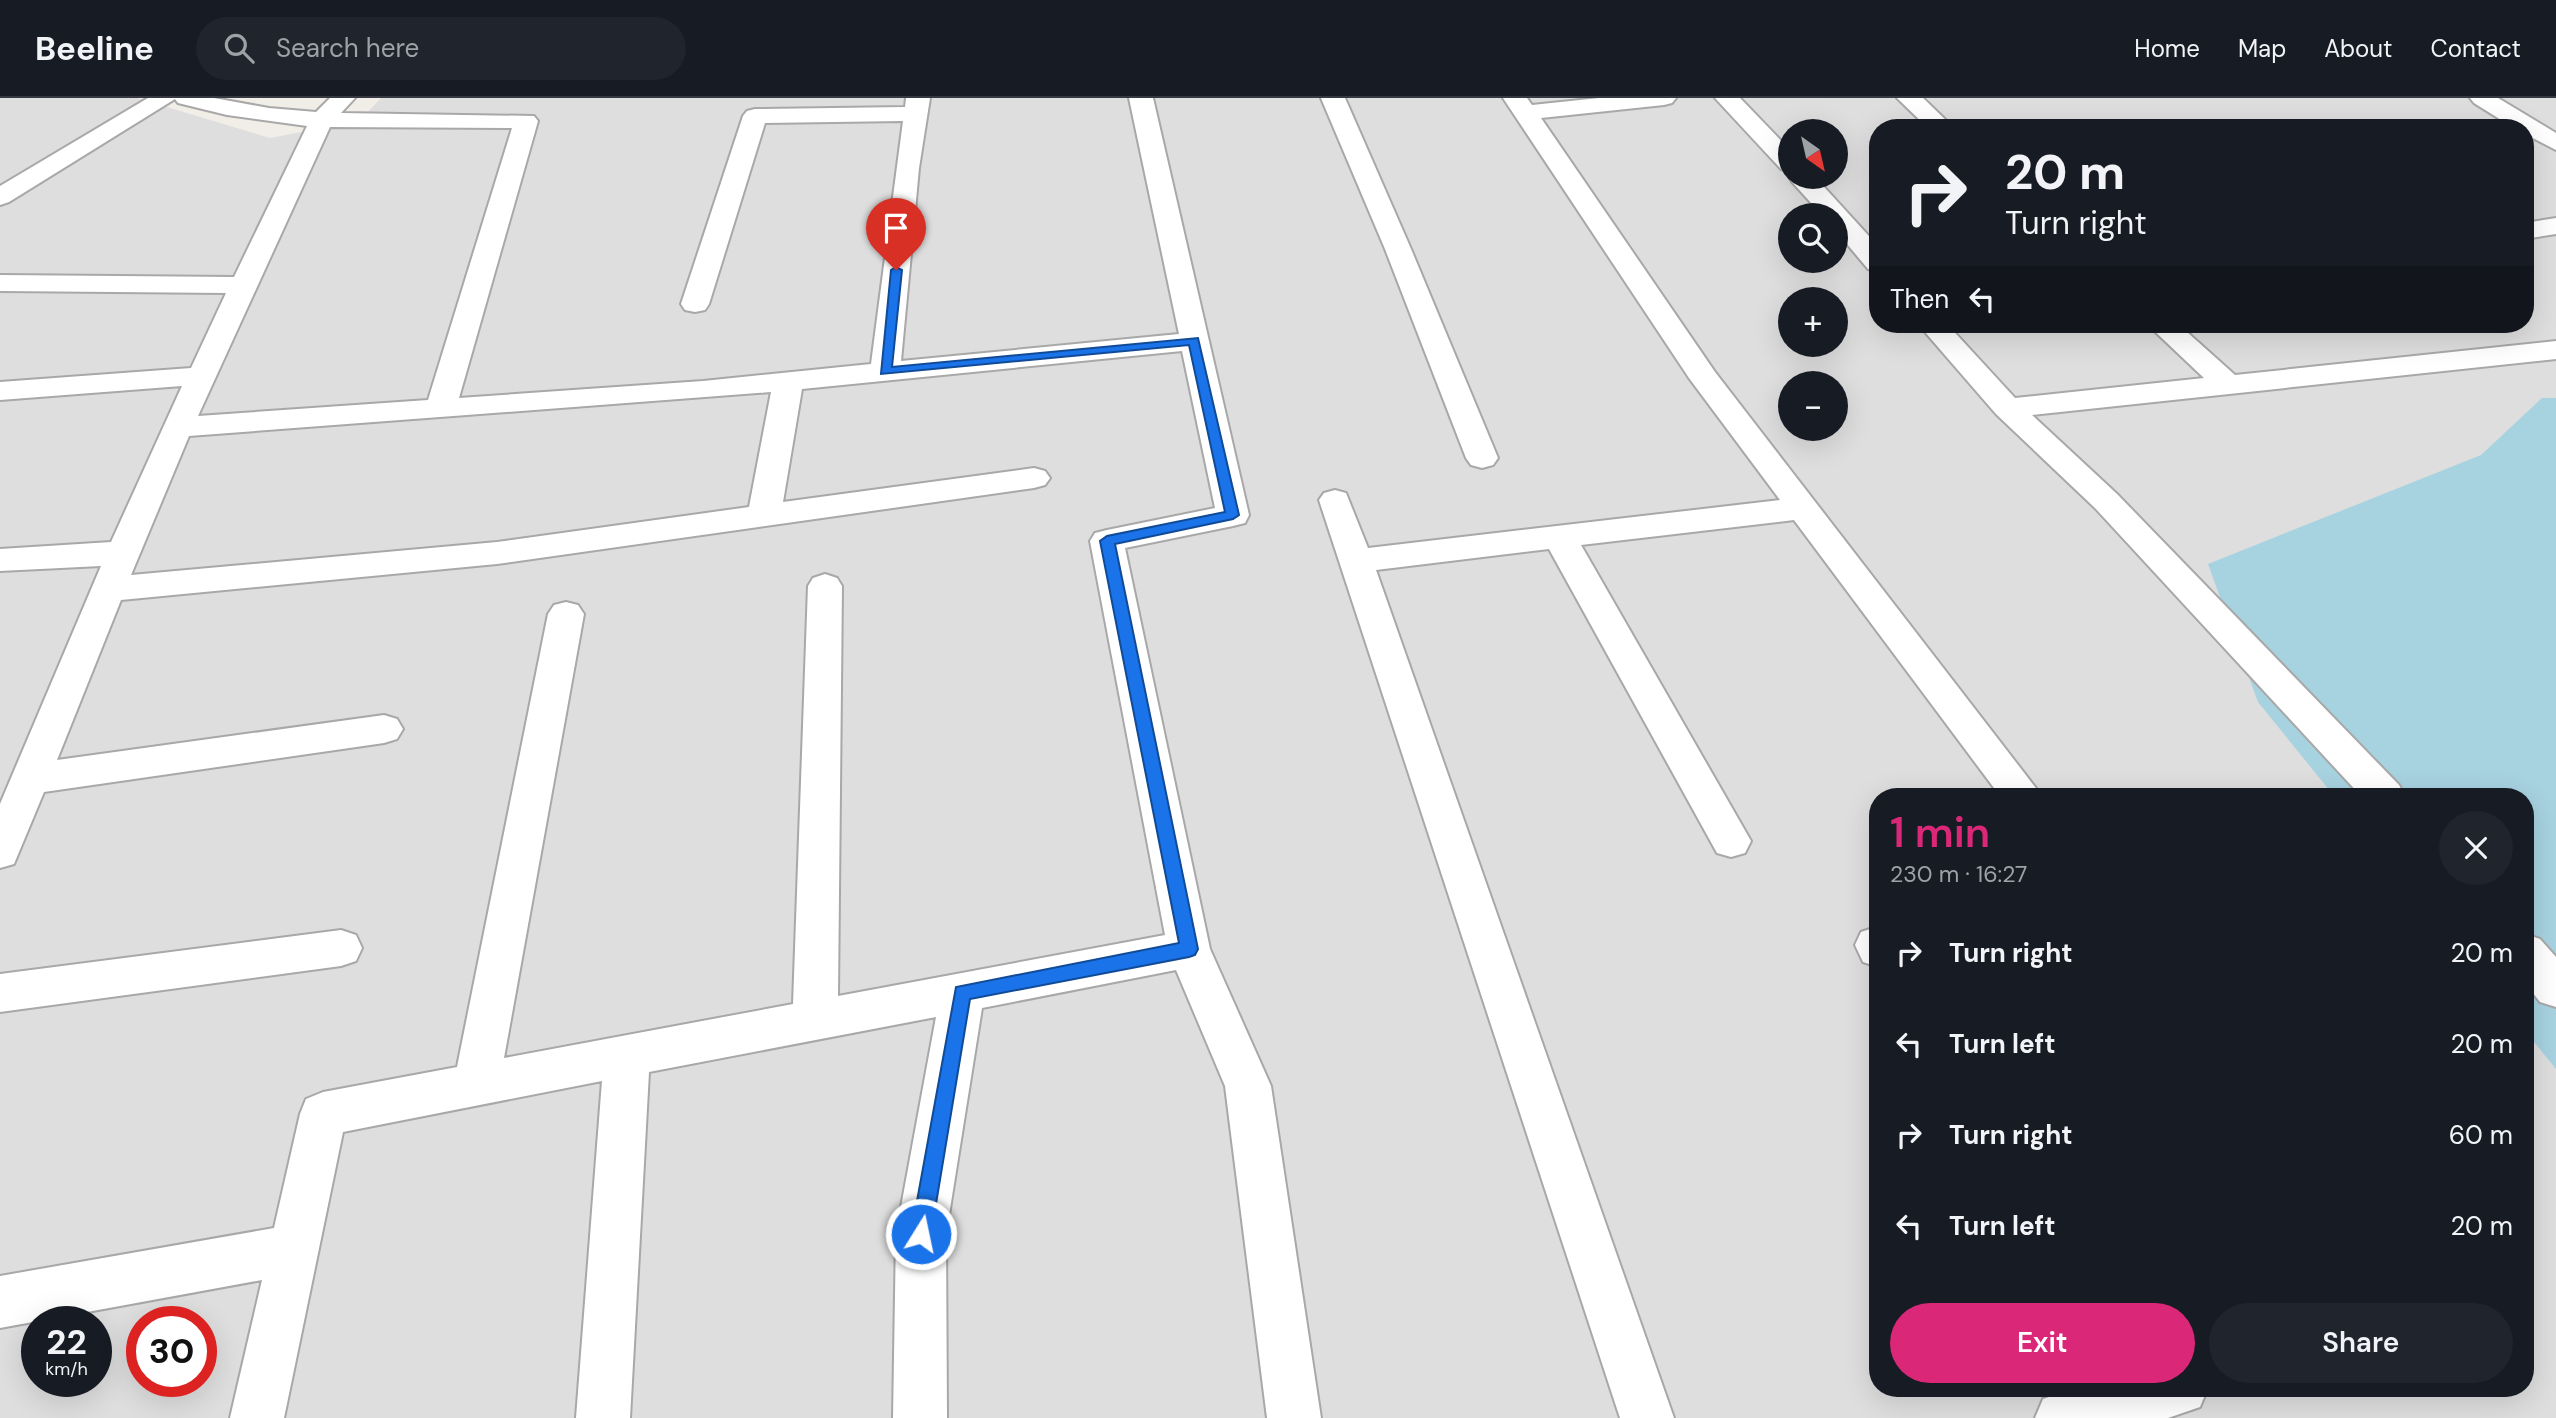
<!DOCTYPE html>
<html lang="en">
<head>
<meta charset="utf-8">
<style>
  :root { --surface:#171b24; --page:#20242c; --text:#f1f3f6; --muted:#9ea1a6; --line:#363941; --accent:#db2777 }
  body { margin:0; font-family:"DM Sans",sans-serif; background:var(--page); color:var(--text); height:100vh; display:flex; flex-direction:column; font-size:26px; white-space:nowrap }
  * { box-sizing:border-box; margin:0 }
  p { font-size:23px; color:var(--muted) }
  .icon { flex:none; width:38px; height:38px; fill:none; stroke:currentColor; stroke-width:2; stroke-linecap:round; stroke-linejoin:round }
  .map { position:relative; flex:1; overflow:hidden }
  .sheet { position:absolute; left:1869px; top:690px; width:665px; height:609px; display:flex; flex-direction:column; background:var(--surface); border-radius:28px; box-shadow:0 7px 28px #0002 }
  .sheet>* { flex:none }
  .hud { position:absolute; left:1869px; top:21px; width:665px; height:214px; border-radius:28px; box-shadow:0 7px 28px #0002; background:#171b24; color:var(--text); overflow:hidden }
  .needle { width:46px; rotate:146deg }
  .tools { position:absolute; left:1778px; top:21px; display:grid; gap:14px }
  .tools a { display:grid; place-items:center; width:70px; height:70px; border-radius:50%; background:var(--surface); box-shadow:0 7px 28px #0002; font-size:35px }
  .speed { position:absolute; left:21px; top:1208px; display:flex; gap:14px; font-size:35px; font-weight:700; text-align:center }
  .speed>* { display:grid; place-content:center; width:91px; height:91px; border-radius:50%; background:var(--surface); box-shadow:0 7px 28px #0002; line-height:1 }
  .speed small { font-size:18px; font-weight:400 }
  .speed .limit { border:10px solid #d22; background:#fff; color:#111 }
  .pin { position:absolute; display:grid; place-items:center; width:60px; height:60px; color:#fff; margin:-72px -30px; border-radius:50% 50% 50% 0; rotate:-45deg; box-shadow:0 0 7px #0007 }
  .pin .icon { rotate:45deg }
  .me { position:absolute; width:77px; margin:-38px; rotate:10deg; stroke-linejoin:round; filter:drop-shadow(0 0 5px #0008) }
  .turn { display:flex; align-items:center; gap:24px; height:147px; padding:0 21px; font-size:32px }
  .turn .icon { width:91px; height:91px; stroke-width:2.5 }
  .turn b { display:block; font-size:49px; line-height:60px }
  .then { display:flex; align-items:center; height:66px; padding:0 21px; background:#0003; gap:14px; font-size:26px }
  .round { display:grid; place-items:center; flex:none; width:74px; height:74px; border-radius:37px; background:var(--page) }
  .summary { display:flex; align-items:center; justify-content:space-between; height:119px; padding:0 21px }
  h1 { font-size:42px; font-weight:600; line-height:52px; color:var(--accent) }
  .action { display:flex; gap:14px; margin-top:auto; padding:14px 21px }
  .action a { flex:1; height:80px; border-radius:42px; background:var(--accent); color:#fff; font-size:28px; font-weight:600; line-height:80px; text-align:center }
  .action a+a { background:var(--page); color:var(--text) }
  ul { padding:0; list-style:none }
  li { display:flex; align-items:center; gap:21px; height:91px; padding:0 21px }
  li div { flex:1 }
  li b { display:block; font-size:26px }
  li em { font-style:normal }
  header { display:flex; align-items:center; gap:42px; box-sizing:border-box; height:98px; padding:0 35px; background:var(--surface); border-bottom:2px solid var(--line) }
  header strong { font-size:33px }
  nav { display:flex; gap:38px; margin-inline-start:auto; font-size:24px }
  .search { width:490px; height:63px; background:var(--page); display:flex; align-items:center; gap:18px; box-sizing:border-box; padding:0 24px; border-radius:38px; color:var(--muted); font-size:26px }
  .map>svg:first-child { display:block }
  .residential { fill:#dfdede; fill-rule:evenodd }
  .water { fill:#a7d2e0 }
  .lines { fill:none; stroke-linecap:round; stroke-linejoin:round }
  .minor-casing { stroke:#a8a8a8; stroke-width:4 }
  .minor { fill:#fff; fill-rule:evenodd }
  .route { fill:#1a73e8; stroke:#114b97; stroke-width:2 }
</style>
</head>
<body>
<header>
<strong>Beeline</strong>
<div class="search"><svg class="icon" aria-label="search" viewBox="0 0 24 24"><circle cx="10" cy="10" r="6"/><path d="M15 15l6 6"/></svg>Search here</div>
<nav><a>Home</a><a>Map</a><a>About</a><a>Contact</a></nav>
</header>
<div class="map">
<svg width="2556" height="1320" viewBox="0 0 2556 1320">
  <rect width="100%" height="100%" fill="#f1eee7"/>
  <path class="residential" d="M 0,0 L 137,0 L 270,40 L 359,23 L 381,0 L 2556,0 L 2556,1320 L 0,1320 ZM 1878,30 L 2525,30 L 2525,226 L 1878,226 ZM 1790,33 L 1836,33 L 1836,79 L 1790,79 ZM 1790,117 L 1836,117 L 1836,163 L 1790,163 ZM 1790,201 L 1836,201 L 1836,247 L 1790,247 ZM 1790,285 L 1836,285 L 1836,331 L 1790,331 ZM 1878,698 L 2525,698 L 2525,1290 L 1878,1290 ZM 37,1223 L 96,1223 L 96,1283 L 37,1283 ZM 142,1223 L 201,1223 L 201,1283 L 142,1283 Z"/>
  <polygon class="water" points="2542,300 2556,300 2556,971 2525,933 2525,698 2334,698 2258,604 2208,466 2481,357"/>
  <g class="lines">
    <defs>
      <g id="minor">
        <path d="M 148,0 L 214,0 L 269,10 L 316,14 L 330,0 L 355,0 L 341,15 L 534,18 L 538,23 L 459,300 L 703,283 L 871,266 L 903,23 L 765,25 L 709,206 L 705,212 L 695,214 L 685,212 L 681,206 L 743,18 L 747,13 L 755,11 L 905,9 L 906,0 L 930,0 L 919,70 L 901,263 L 1179,236 L 1129,0 L 1153,0 L 1249,417 L 1245,425 L 1233,428 L 1125,450 L 1210,851 L 1271,988 L 1321,1320 L 1267,1320 L 1225,988 L 1176,872 L 982,910 L 946,1136 L 947,1320 L 893,1320 L 896,1136 L 936,919 L 649,974 L 630,1320 L 576,1320 L 602,983 L 343,1034 L 284,1320 L 230,1320 L 262,1182 L 0,1230 L 0,1178 L 274,1130 L 300,1016 L 306,1001 L 323,994 L 457,969 L 548,516 L 554,507 L 566,504 L 578,507 L 584,516 L 504,960 L 793,906 L 808,488 L 813,480 L 825,476 L 837,480 L 842,488 L 838,898 L 1165,837 L 1090,443 L 1095,435 L 1107,432 L 1215,410 L 1182,253 L 802,291 L 783,404 L 1034,370 L 1045,373 L 1050,380 L 1045,387 L 1034,390 L 497,466 L 121,502 L 57,662 L 384,617 L 397,621 L 403,631 L 397,641 L 384,645 L 44,694 L 14,766 L 0,770 L 0,706 L 101,468 L 0,473 L 0,451 L 111,444 L 182,288 L 0,302 L 0,284 L 191,270 L 226,195 L 0,193 L 0,177 L 234,179 L 307,28 L 227,17 L 178,5 L 175,1 L 9,104 L 0,107 L 0,88 ZM 330,29 L 512,30 L 428,302 L 198,318 ZM 771,294 L 749,409 L 497,444 L 131,477 L 189,338 Z"/>
        <polygon points="1321,0 1345,0 1411,151 1498,360 1493,367 1482,370 1471,367 1466,360 1385,151"/>
        <polygon points="1503,0 1527,0 1532,7 1599,0 1676,0 1672,5 1664,7 1541,20 1715,274 2042,698 2000,698 1794,422 1581,447 1751,743 1745,755 1731,759 1717,755 1549,451 1376,472 1674,1320 1620,1320 1319,402 1324,395 1335,392 1346,395 1368,450 1780,402 1689,280"/>
        <polygon points="1715,0 1740,0 1790,52 1790,73 1781,71"/>
        <polygon points="1897,0 1923,0 1954,30 1928,30"/>
        <polygon points="2470,0 2498,0 2556,35 2556,52 2525,36 2525,30 2514,30 2474,5"/>
        <polygon points="1790,77 1790,79 1815,79 1878,148 1878,173 1868,171 1836,133 1836,117 1822,117 1792,84 1789,79"/>
        <polygon points="2556,120 2556,136 2525,141 2525,125"/>
        <polygon points="1918,226 1947,226 2015,300 2204,280 2147,226 2178,226 2235,277 2556,243 2556,261 2032,317 2117,396 2399,687 2405,698 2361,698 2095,410 1996,316"/>
        <polygon points="1876,829 1878,829 1878,869 1863,864 1855,847 1861,834"/>
        <polygon points="341,832 356,837 362,850 356,863 341,868 0,914 0,876"/>
        <polygon points="2525,836 2540,841 2556,859 2556,909 2540,904 2525,885"/>
        <polygon points="2075,1290 2208,1290 2200,1309 2168,1320 2035,1320 2043,1301"/>
      </g>
    </defs>
    <use href="#minor" class="minor-casing"/>
    <use href="#minor" class="minor"/>
  </g>
  <polygon class="route" points="896,169 902,172 892,269 1198,240 1239,417 1233,421 1115,446 1198,851 1195,857 1189,859 970,901 931,1136 928,1143 921,1146 914,1143 911,1136 956,889 1179,845 1100,443 1107,438 1225,414 1189,247 881,276 891,172"/>
</svg>
<div class="tools">
<a><svg class="needle" viewBox="-14 -14 28 28"><path d="M0-13l5 13h-10z" fill="#e53935"/><path d="M0 13l5-13h-10z" fill="#9ea1a6"/></svg></a>
<a><svg class="icon" aria-label="search" viewBox="0 0 24 24"><circle cx="10" cy="10" r="6"/><path d="M15 15l6 6"/></svg></a>
<a>+</a>
<a>−</a>
</div>
<div class="speed"><div>22<small>km/h</small></div><div class="limit">30</div></div>
<div class="pin" style="left:896px;top:172px;background:#d93025"><svg class="icon" aria-label="arrive" viewBox="0 0 24 24"><path d="M6 21V4h12l-3 4 3 4H6"/></svg></div>
<svg class="me" style="left:921px;top:1136px" viewBox="-20 -20 40 40"><circle r="17" fill="#1a73e8" stroke="#fff" stroke-width="3"/><path d="M0-11L8 9 0 5-8 9z" fill="#fff"/></svg>
<div class="hud">
<div class="turn"><svg class="icon" aria-label="right" viewBox="0 0 24 24"><path d="M7 20v-9h11M14 6l5 5-5 5"/></svg><div><b>20 m</b>Turn right</div></div>
<div class="then">Then<svg class="icon" aria-label="left" viewBox="0 0 24 24"><path d="M17 20v-9H6M10 6l-5 5 5 5"/></svg></div>
</div>
<section class="sheet">
<div class="summary"><div><h1>1 min</h1><p>230 m · 16:27</p></div><a class="round"><svg class="icon" aria-label="close" viewBox="0 0 24 24"><path d="M6 6l12 12M18 6L6 18"/></svg></a></div>
<ul>
<li><svg class="icon" aria-label="right" viewBox="0 0 24 24"><path d="M7 20v-9h11M14 6l5 5-5 5"/></svg><div><b>Turn right</b></div><em>20 m</em></li>
<li><svg class="icon" aria-label="left" viewBox="0 0 24 24"><path d="M17 20v-9H6M10 6l-5 5 5 5"/></svg><div><b>Turn left</b></div><em>20 m</em></li>
<li><svg class="icon" aria-label="right" viewBox="0 0 24 24"><path d="M7 20v-9h11M14 6l5 5-5 5"/></svg><div><b>Turn right</b></div><em>60 m</em></li>
<li><svg class="icon" aria-label="left" viewBox="0 0 24 24"><path d="M17 20v-9H6M10 6l-5 5 5 5"/></svg><div><b>Turn left</b></div><em>20 m</em></li>
</ul>
<div class="action"><a>Exit</a><a>Share</a></div>
</section>
</div>
</body>
</html>
